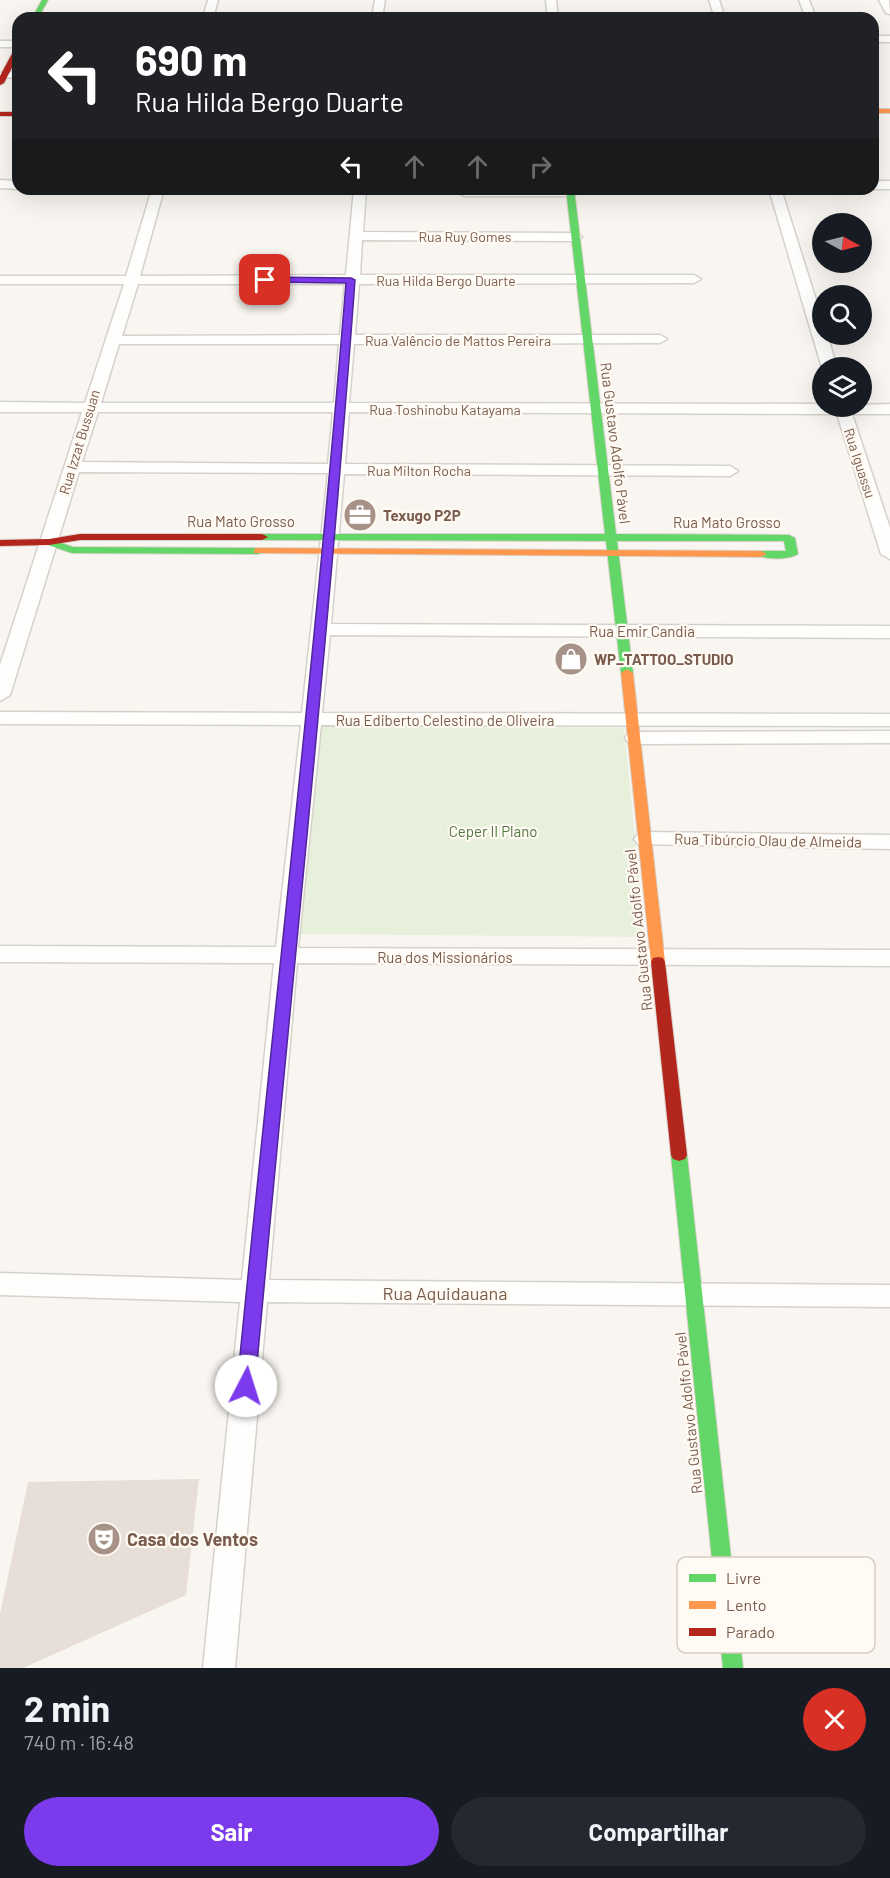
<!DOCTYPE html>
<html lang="pt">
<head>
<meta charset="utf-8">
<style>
  :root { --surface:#171b24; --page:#242831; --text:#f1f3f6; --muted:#9ea1a6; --accent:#7c3aed }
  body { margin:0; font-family:Barlow,sans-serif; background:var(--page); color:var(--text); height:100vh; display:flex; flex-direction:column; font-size:22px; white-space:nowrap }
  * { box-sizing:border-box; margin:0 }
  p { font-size:20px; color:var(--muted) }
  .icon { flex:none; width:33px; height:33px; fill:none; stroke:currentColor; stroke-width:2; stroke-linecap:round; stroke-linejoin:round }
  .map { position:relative; height:1668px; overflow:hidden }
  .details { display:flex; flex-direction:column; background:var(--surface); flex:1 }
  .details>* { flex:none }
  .banner { position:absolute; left:12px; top:12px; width:867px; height:183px; border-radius:18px; box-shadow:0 6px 24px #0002; background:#202124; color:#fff; overflow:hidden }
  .needle { width:39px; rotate:97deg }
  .controls { position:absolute; left:812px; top:213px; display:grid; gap:12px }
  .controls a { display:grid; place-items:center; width:60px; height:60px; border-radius:50%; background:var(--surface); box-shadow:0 6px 24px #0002; font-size:30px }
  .pin { position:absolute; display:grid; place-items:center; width:51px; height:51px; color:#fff; margin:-26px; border-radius:12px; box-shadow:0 3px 9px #0006 }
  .me { position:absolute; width:66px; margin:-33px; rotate:5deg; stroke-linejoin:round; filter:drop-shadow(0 0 4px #0008) }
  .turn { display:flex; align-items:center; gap:21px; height:126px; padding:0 24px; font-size:27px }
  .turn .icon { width:78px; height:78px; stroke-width:2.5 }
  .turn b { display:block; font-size:42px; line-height:51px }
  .lanes { display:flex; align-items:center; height:57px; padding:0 24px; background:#0003; justify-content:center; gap:30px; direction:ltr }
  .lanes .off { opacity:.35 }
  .round { display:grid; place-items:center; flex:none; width:63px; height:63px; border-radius:32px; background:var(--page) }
  .head { display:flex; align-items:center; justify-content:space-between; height:102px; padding:0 24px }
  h1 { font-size:36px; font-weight:700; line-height:45px }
  .button { display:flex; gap:12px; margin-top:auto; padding:12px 24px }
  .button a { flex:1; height:69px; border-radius:36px; background:var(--accent); color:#fff; font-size:24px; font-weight:700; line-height:69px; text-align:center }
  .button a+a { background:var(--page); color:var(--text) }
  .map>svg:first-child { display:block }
  .green { fill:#e7f0db }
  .building { fill:#e6ded7 }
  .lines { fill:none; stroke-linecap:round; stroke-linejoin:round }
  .street-casing { stroke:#d7d1cb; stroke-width:3 }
  .fast-casing { stroke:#d9d2cb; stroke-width:2 }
  .slow-casing { stroke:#d9d2cb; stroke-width:2 }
  .jam-casing { stroke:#d9d2cb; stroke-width:2 }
  .street { fill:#fefefd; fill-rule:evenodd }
  .fast { fill:#63d668; fill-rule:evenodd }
  .slow { fill:#ff974d; fill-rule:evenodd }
  .jam { fill:#b3261e; fill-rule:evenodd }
  .route { fill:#7c3aed; stroke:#51269a; stroke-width:1.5 }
  .labels { text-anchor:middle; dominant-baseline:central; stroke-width:4.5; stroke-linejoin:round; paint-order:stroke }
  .far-street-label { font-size:14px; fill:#7a5c4d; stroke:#fffaf3 }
  .street-label { font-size:15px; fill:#7a5c4d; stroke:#fffaf3 }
  .poi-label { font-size:15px; font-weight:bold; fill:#7a5c4d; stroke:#fffaf3; text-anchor:start }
  .park-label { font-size:15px; fill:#537a41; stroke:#fffaf3 }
  .near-street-label { font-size:18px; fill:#7a5c4d; stroke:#fffaf3 }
  .near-poi-label { font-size:18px; font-weight:bold; fill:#7a5c4d; stroke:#fffaf3; text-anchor:start }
  .key { fill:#fffaf3; stroke:#d7cbc1; stroke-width:1.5 }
  .key-label { font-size:16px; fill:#7a5c4d }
</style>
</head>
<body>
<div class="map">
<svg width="890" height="1668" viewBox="0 0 890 1668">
  <rect width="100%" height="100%" fill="#f9f5f0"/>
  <polygon class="green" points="321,724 624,728 645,937 298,934"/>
  <polygon class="building" points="199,1479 186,1595 23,1668 0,1668 0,1614 28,1482"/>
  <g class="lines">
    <defs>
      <g id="street">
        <polygon points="208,0 218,0 213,18 203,18"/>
        <polygon points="375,0 385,0 382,18 372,18"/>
        <polygon points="546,0 556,0 558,18 548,18"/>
        <polygon points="709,0 719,0 725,18 715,18"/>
        <polygon points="799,0 809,0 816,18 806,18"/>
        <polygon points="879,0 889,0 890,14 886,13"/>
        <rect x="873" y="36" width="17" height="6"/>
        <rect x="0" y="41" width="18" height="6"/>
        <polygon points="18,72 18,78 0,77 0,73"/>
        <polygon points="0,180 18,181 18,189 0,188"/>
        <rect x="873" y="181" width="17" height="8"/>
        <path d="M 152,189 L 164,189 L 140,276 L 346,275 L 354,189 L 366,189 L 363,232 L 575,233 L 582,237 L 575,241 L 362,240 L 360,275 L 694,275 L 701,279 L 694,283 L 359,284 L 355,335 L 660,335 L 667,339 L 660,343 L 354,344 L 349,403 L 822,404 L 822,406 L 890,404 L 890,414 L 852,414 L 890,528 L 890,559 L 881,554 L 837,414 L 349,412 L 345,464 L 730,466 L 738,471 L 730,476 L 344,474 L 331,624 L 890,626 L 890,638 L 330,635 L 322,713 L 890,714 L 890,726 L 321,725 L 298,948 L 890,950 L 890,966 L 297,963 L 269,1280 L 890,1285 L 890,1307 L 267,1302 L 235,1668 L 203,1668 L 240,1302 L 0,1295 L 0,1273 L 242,1280 L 274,963 L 0,962 L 0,946 L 276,947 L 301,725 L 0,724 L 0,712 L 302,713 L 328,473 L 79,472 L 10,695 L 0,701 L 0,665 L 82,412 L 0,412 L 0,402 L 85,403 L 124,284 L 0,284 L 0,276 L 126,276 ZM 138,284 L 345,284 L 340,335 L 122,336 ZM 119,344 L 339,344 L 334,403 L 101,403 ZM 98,412 L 333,412 L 328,464 L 82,462 Z"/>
        <polygon points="452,189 573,189 576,192 570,196 464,196"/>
        <polygon points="769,189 781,189 822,319 822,334 827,334 837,368 822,368"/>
        <polygon points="890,731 890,743 635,744 628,742 625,738 628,734 635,732"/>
        <polygon points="645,832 890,835 890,849 638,844 634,839 638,834"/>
      </g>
      <g id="fast">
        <polygon points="42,0 48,0 38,18 32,18"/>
        <path d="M 566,189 L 574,189 L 616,534 L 789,535 L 795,538 L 798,554 C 789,560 764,560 755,554 L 761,551 L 786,551 L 784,541 L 617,541 L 633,673 L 627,677 L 621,673 L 606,541 L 262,540 L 256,537 L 262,534 L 605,534 Z"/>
        <polygon points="49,539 73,547 258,548 264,551 258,554 72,553 45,544 45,540"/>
        <polygon points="679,1149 685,1151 687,1155 743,1668 723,1668 671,1155 673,1151"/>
      </g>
      <g id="slow">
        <rect x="873" y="109" width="17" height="4"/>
        <polygon points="258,548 761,551 767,554 761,557 254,553 254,549"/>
        <polygon points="627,669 633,673 665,962 663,966 653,966 651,962 621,673"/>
      </g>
      <g id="jam">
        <polygon points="18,48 18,56 4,83 0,85 0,76 14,50"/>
        <rect x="0" y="112" width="18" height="4"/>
        <polygon points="80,534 262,534 268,537 262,540 80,540 49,545 0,546 0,540 49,539"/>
        <polygon points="658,957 663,958 665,962 687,1155 685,1159 679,1161 673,1159 671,1155 651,962 653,958"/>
      </g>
    </defs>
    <use href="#street" class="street-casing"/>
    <use href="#fast" class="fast-casing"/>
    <use href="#slow" class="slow-casing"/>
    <use href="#jam" class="jam-casing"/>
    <use href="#street" class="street"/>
    <use href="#fast" class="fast"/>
    <use href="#slow" class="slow"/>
    <use href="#jam" class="jam"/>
  </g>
  <path class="route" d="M 265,277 L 351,278 L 355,280 C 328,649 288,1017 255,1386 L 252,1391 L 246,1393 L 239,1391 L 237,1386 C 273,1018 316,651 346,283 L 261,282 L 260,280 Z"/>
  <defs>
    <symbol id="office-disc" viewBox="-11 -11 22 22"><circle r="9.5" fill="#a69286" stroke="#fffaf3"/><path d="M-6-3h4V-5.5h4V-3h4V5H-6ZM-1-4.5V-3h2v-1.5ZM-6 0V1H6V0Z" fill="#fff"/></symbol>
    <symbol id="shop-disc" viewBox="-11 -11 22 22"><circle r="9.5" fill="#a69286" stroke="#fffaf3"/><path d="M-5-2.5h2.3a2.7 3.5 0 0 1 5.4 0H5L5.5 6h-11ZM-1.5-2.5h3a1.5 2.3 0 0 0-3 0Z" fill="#fff"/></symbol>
    <symbol id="theatre-disc" viewBox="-11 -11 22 22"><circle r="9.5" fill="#a69286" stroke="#fffaf3"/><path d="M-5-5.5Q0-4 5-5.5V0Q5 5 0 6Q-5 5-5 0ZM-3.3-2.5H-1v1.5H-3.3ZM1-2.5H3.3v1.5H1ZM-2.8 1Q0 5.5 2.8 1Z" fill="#fff"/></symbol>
  </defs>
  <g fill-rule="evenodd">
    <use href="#office-disc" x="341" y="496" width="38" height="38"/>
    <use href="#shop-disc" x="552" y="640" width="38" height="38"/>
    <use href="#theatre-disc" x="85" y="1520" width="38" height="38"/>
  </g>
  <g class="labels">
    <g class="far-street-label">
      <text x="465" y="236">Rua Ruy Gomes</text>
      <text x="446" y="280">Rua Hilda Bergo Duarte</text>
      <text x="458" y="340">Rua Valêncio de Mattos Pereira</text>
      <text x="445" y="409">Rua Toshinobu Katayama</text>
      <text transform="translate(79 442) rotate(-73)">Rua Izzat Bussuan</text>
      <text transform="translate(860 463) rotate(72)">Rua Iguassu</text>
      <text x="419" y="470">Rua Milton Rocha</text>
    </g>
    <g class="street-label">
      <text transform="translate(616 443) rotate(83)">Rua Gustavo Adolfo Pável</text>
      <text x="241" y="521">Rua Mato Grosso</text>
      <text x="727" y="522">Rua Mato Grosso</text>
      <text x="642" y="631">Rua Emir Candia</text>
      <text x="445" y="720">Rua Ediberto Celestino de Oliveira</text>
      <text transform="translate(768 840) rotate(1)">Rua Tibúrcio Olau de Almeida</text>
      <text transform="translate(638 930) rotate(-96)">Rua Gustavo Adolfo Pável</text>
      <text x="445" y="957">Rua dos Missionários</text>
      <text transform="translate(688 1413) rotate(-96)">Rua Gustavo Adolfo Pável</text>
    </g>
    <g class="poi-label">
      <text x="383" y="515">Texugo P2P</text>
      <text x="594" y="659">WP_TATTOO_STUDIO</text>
    </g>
    <g class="park-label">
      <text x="493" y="831">Ceper II Plano</text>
    </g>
    <g class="near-street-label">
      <text x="445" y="1293">Rua Aquidauana</text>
    </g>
    <g class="near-poi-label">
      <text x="127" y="1539">Casa dos Ventos</text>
    </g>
  </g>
  <rect x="677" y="1557" width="198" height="96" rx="9" class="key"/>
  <rect x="689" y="1574" width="27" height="8" fill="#63d668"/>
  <rect x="689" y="1601" width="27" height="8" fill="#ff974d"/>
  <rect x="689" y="1628" width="27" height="8" fill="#b3261e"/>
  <g class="key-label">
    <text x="726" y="1584">Livre</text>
    <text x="726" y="1611">Lento</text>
    <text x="726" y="1638">Parado</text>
  </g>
</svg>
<div class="controls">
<a><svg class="needle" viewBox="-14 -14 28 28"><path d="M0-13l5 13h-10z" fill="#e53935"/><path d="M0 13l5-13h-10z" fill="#9ea1a6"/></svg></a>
<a><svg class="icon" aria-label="search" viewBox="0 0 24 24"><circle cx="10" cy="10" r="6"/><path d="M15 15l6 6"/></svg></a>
<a><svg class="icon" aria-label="layers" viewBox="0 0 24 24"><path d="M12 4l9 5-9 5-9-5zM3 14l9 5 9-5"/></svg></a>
</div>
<div class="pin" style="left:265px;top:280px;background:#d93025"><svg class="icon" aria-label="arrive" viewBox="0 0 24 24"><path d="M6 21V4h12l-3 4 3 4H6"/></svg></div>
<svg class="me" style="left:246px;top:1386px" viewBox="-20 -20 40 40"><circle r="19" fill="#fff"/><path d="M0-13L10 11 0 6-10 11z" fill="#7c3aed"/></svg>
<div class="banner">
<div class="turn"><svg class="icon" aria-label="left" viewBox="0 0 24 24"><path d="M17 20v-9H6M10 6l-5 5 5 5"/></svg><div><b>690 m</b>Rua Hilda Bergo Duarte</div></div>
<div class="lanes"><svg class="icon" aria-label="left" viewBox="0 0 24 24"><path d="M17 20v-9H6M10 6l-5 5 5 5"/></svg><svg class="icon off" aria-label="ahead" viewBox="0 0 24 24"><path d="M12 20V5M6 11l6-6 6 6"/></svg><svg class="icon off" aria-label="ahead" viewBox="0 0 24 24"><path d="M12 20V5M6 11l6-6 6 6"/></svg><svg class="icon off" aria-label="right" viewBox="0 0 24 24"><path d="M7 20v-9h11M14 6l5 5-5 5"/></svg></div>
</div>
</div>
<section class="details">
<div class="head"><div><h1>2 min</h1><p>740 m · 16:48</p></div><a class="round" style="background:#d93025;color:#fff"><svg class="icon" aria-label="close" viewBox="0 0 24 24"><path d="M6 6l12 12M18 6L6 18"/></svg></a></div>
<div class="button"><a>Sair</a><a>Compartilhar</a></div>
</section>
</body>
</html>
